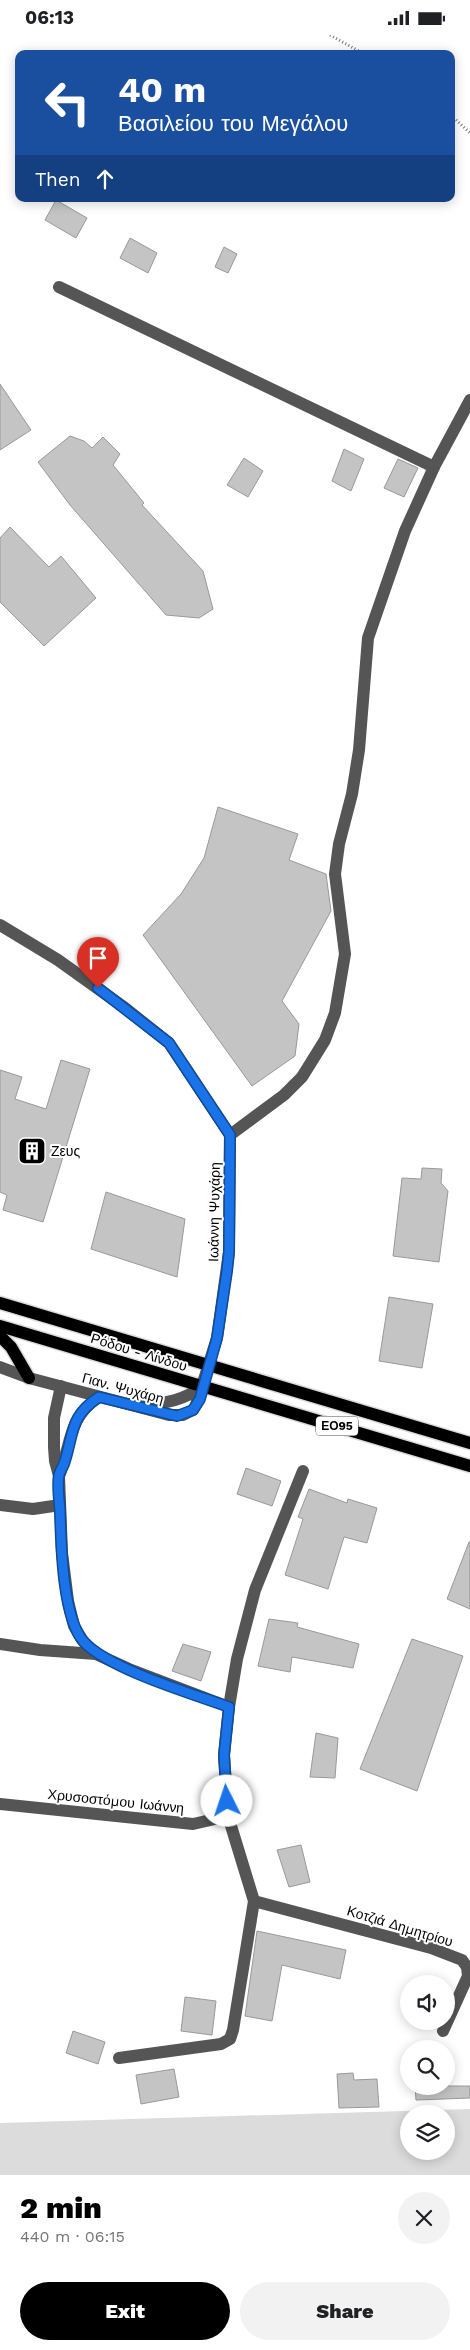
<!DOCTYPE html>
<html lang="en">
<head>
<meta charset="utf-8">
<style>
  :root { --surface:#fff; --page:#f2f2f2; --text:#202124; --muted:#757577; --accent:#000 }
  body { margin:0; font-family:"Work Sans",sans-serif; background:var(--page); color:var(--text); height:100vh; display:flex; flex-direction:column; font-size:19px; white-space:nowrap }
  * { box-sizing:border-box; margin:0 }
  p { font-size:16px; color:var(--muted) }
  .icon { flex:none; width:28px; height:28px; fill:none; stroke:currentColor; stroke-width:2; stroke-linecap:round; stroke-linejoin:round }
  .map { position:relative; height:2140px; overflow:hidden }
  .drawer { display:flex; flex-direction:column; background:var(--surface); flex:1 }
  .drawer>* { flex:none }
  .guide { position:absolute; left:15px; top:15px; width:440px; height:152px; border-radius:10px; box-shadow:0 2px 12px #0003; background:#1a4fa0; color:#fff; overflow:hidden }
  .controls { position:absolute; left:400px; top:1940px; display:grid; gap:10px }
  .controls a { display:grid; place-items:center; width:55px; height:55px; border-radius:50%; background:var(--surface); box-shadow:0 2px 12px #0003; font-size:25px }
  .pin { position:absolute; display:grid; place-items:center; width:42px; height:42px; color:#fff; margin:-51px -21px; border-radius:50% 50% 50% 0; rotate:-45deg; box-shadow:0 0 5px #0007 }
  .pin .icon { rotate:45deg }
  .me { position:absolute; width:55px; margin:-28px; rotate:356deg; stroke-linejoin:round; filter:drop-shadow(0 0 4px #0008) }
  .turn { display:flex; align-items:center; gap:18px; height:105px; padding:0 20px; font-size:22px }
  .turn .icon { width:65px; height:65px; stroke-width:2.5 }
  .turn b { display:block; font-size:35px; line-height:42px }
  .then { display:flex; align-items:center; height:48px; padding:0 20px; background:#0003; gap:10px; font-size:19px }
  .round { display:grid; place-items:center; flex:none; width:52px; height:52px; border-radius:26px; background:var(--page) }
  .overview { display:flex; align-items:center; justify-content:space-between; height:85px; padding:0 20px }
  h1 { font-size:30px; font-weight:800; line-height:38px; color:var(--accent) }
  .cta { display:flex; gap:10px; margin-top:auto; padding:10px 20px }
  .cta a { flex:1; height:58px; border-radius:30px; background:var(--accent); color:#fff; font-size:20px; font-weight:800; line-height:58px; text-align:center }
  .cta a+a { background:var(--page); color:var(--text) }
  .status { display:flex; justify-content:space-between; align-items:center; height:35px; padding:0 25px; background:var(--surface); direction:ltr }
  .status svg { height:14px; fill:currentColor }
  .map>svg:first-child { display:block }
  .green { fill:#dcdcdc; fill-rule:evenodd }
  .building { fill:#c4c4c4; stroke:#999 }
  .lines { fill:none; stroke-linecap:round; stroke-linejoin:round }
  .major-casing { stroke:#dbdbdb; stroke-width:15 }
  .path { stroke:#777; stroke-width:3; stroke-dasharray:1 2.5; stroke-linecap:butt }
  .minor { stroke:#555; stroke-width:12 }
  .major { stroke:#000; stroke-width:12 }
  .route-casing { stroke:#114b97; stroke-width:12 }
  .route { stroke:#1a73e8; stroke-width:9 }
  .labels { text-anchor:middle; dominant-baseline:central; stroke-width:4; stroke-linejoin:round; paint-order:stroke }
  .shield { fill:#fff; stroke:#4c4c4c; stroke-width:1 }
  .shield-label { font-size:12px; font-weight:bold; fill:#000 }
  .poi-label { font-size:14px; fill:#000; stroke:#fff; text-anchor:start }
  .street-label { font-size:14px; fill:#000; stroke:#fff }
</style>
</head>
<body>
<div class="status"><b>06:13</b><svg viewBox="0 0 49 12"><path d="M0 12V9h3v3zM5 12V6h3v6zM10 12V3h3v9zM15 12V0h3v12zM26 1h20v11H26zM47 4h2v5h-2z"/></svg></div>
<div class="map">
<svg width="470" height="2140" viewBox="0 0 470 2140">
  <rect width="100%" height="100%" fill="#fff"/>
  <path class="green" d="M 470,2074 L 470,2140 L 0,2140 L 0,2088 ZM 409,2079 L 446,2079 L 446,2116 L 409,2116 Z"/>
  <g class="building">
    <polygon points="56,165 87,183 76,203 45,185"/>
    <polygon points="130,203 157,218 148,238 120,223"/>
    <polygon points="224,212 237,219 228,238 215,232"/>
    <polygon points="0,349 31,395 0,415"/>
    <polygon points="70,401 84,406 92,413 103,402 120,419 113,430 144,468 142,470 203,536 213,574 199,583 166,580 70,470 38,427"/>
    <polygon points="344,414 364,424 351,456 332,446"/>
    <polygon points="244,423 263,436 248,462 227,450"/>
    <polygon points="398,424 418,433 404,462 384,453"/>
    <polygon points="10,492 49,532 61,521 96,563 44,611 0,567 0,503"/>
    <polygon points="218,772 298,799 289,825 326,839 331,876 282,966 299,989 295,1021 252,1051 143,900 181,859 204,823"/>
    <polygon points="61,1025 90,1034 43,1187 3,1175 7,1160 0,1157 0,1035 22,1042 15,1064 46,1074"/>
    <polygon points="422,1133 442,1134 441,1148 448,1156 439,1227 393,1221 402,1143 421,1144"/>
    <polygon points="106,1157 185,1184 177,1242 91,1214"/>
    <polygon points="389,1262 433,1269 422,1333 379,1326"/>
    <polygon points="246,1433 281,1446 272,1471 237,1459"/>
    <polygon points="309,1454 347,1468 348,1464 377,1473 367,1508 344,1502 328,1554 285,1540 303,1484 298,1482"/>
    <polygon points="469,1507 470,1507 470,1574 447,1564"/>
    <polygon points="269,1584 298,1588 297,1592 359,1609 353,1633 292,1622 290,1637 258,1631"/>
    <polygon points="412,1604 463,1621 417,1756 360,1734"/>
    <polygon points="183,1609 211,1617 201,1646 172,1636"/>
    <polygon points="316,1698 338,1703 335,1743 310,1742"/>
    <polygon points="301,1810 310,1847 289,1852 277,1815"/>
    <polygon points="257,1896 346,1915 340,1944 282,1930 272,1986 245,1981"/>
    <polygon points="185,1962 216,1966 212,2000 181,1996"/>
    <polygon points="73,1996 105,2007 98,2029 66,2018"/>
    <polygon points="174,2034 179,2062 141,2069 136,2040"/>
    <polygon points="353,2038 354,2045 377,2044 379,2072 339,2073 337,2039"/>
    <polygon points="415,2051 470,2051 470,2063 416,2065"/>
  </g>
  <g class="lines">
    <defs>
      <g id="major">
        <polyline points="0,1268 470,1408"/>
        <polyline points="0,1291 470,1431"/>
        <polyline points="0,1301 11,1312 29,1343"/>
      </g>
    </defs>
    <use href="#major" class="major-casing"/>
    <g class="path">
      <polyline points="330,0 364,19"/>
      <polyline points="451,80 470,98"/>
    </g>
    <g class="minor">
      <polyline points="59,252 434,432"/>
      <polyline points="0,890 58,925 125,973 169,1008 230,1100 229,1217 217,1303 196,1370 193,1375 183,1380 169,1380 29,1343 0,1332"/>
      <polyline points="230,1100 284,1060 302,1042 325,1005 335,978 345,919 335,839 339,809 352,759 359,715 368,603 405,496 434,432 470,365"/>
      <polyline points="61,1351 54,1383 54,1412 55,1426 59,1441 62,1518 68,1566 74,1591 83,1606 96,1619 129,1634 229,1672"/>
      <path d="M 142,1369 C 166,1369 184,1365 203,1351"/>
      <path d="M 59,1441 C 72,1409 67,1383 99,1362"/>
      <polyline points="0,1470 33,1474 60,1470"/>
      <polyline points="0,1609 40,1615 96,1619"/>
      <polyline points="0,1769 193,1789 228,1781"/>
      <polyline points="254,1866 431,1913 462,1925 467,1932 468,1941 443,1996"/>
      <polyline points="119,2023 221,2009 230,2004 233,1995 254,1866 228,1781 224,1720 229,1672 237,1624 255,1555 303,1436"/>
    </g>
    <use href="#major" class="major"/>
  </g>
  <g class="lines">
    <defs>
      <path id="route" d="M 98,953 L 169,1008 L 230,1100 L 229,1217 L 227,1236 L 217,1303 L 200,1364 L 193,1375 L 177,1381 L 99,1362 C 70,1381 74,1397 65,1426 C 64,1431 60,1435 59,1440 C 57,1450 59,1464 60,1475 C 61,1507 62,1583 84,1607 C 109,1634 193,1659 229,1672 L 224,1720 L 227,1766"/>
    </defs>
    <use href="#route" class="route-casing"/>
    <use href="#route" class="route"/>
  </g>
  <defs>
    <symbol id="building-square" viewBox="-11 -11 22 22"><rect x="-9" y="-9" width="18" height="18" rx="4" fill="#000" stroke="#fff"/><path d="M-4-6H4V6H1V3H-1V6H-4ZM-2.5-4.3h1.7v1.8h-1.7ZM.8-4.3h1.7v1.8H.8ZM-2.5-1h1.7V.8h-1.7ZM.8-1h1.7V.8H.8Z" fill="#fff"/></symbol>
  </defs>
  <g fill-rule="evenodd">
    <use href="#building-square" x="16" y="1100" width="32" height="32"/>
  </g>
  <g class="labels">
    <rect class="shield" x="316" y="1381.5" width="42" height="19" rx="4"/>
    <g class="shield-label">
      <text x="337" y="1391">ΕΟ95</text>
    </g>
    <g class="poi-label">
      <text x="51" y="1116">Ζευς</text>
    </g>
    <g class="street-label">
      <text transform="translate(214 1177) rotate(-89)">Ιωάννη Ψυχάρη</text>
      <text transform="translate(139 1317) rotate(17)">Ρόδου - Λίνδου</text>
      <text transform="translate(123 1353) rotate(15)">Γιαν. Ψυχάρη</text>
      <text transform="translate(116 1766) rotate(6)">Χρυσοστόμου Ιωάννη</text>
      <text transform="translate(400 1891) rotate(17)">Κοτζιά Δημητρίου</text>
    </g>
  </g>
</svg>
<div class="controls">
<a><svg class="icon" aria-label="sound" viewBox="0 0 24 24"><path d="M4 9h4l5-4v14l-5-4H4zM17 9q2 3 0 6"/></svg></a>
<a><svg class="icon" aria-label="search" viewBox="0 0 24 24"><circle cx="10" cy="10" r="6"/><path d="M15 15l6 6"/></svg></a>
<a><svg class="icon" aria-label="layers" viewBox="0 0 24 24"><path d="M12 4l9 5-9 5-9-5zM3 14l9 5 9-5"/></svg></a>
</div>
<div class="pin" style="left:98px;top:953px;background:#d93025"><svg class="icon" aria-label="arrive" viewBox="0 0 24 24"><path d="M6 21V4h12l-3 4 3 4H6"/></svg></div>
<svg class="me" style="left:227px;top:1766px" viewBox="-20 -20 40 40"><circle r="19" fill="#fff"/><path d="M0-13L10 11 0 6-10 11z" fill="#1a73e8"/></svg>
<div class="guide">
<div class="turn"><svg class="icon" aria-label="left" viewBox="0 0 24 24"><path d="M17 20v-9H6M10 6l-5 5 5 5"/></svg><div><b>40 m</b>Βασιλείου του Μεγάλου</div></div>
<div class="then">Then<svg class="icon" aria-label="ahead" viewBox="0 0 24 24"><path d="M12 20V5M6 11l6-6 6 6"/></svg></div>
</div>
</div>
<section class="drawer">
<div class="overview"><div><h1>2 min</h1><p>440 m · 06:15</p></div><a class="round"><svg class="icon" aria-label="close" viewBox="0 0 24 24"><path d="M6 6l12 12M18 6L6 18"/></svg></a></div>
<div class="cta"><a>Exit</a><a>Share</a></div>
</section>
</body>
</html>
